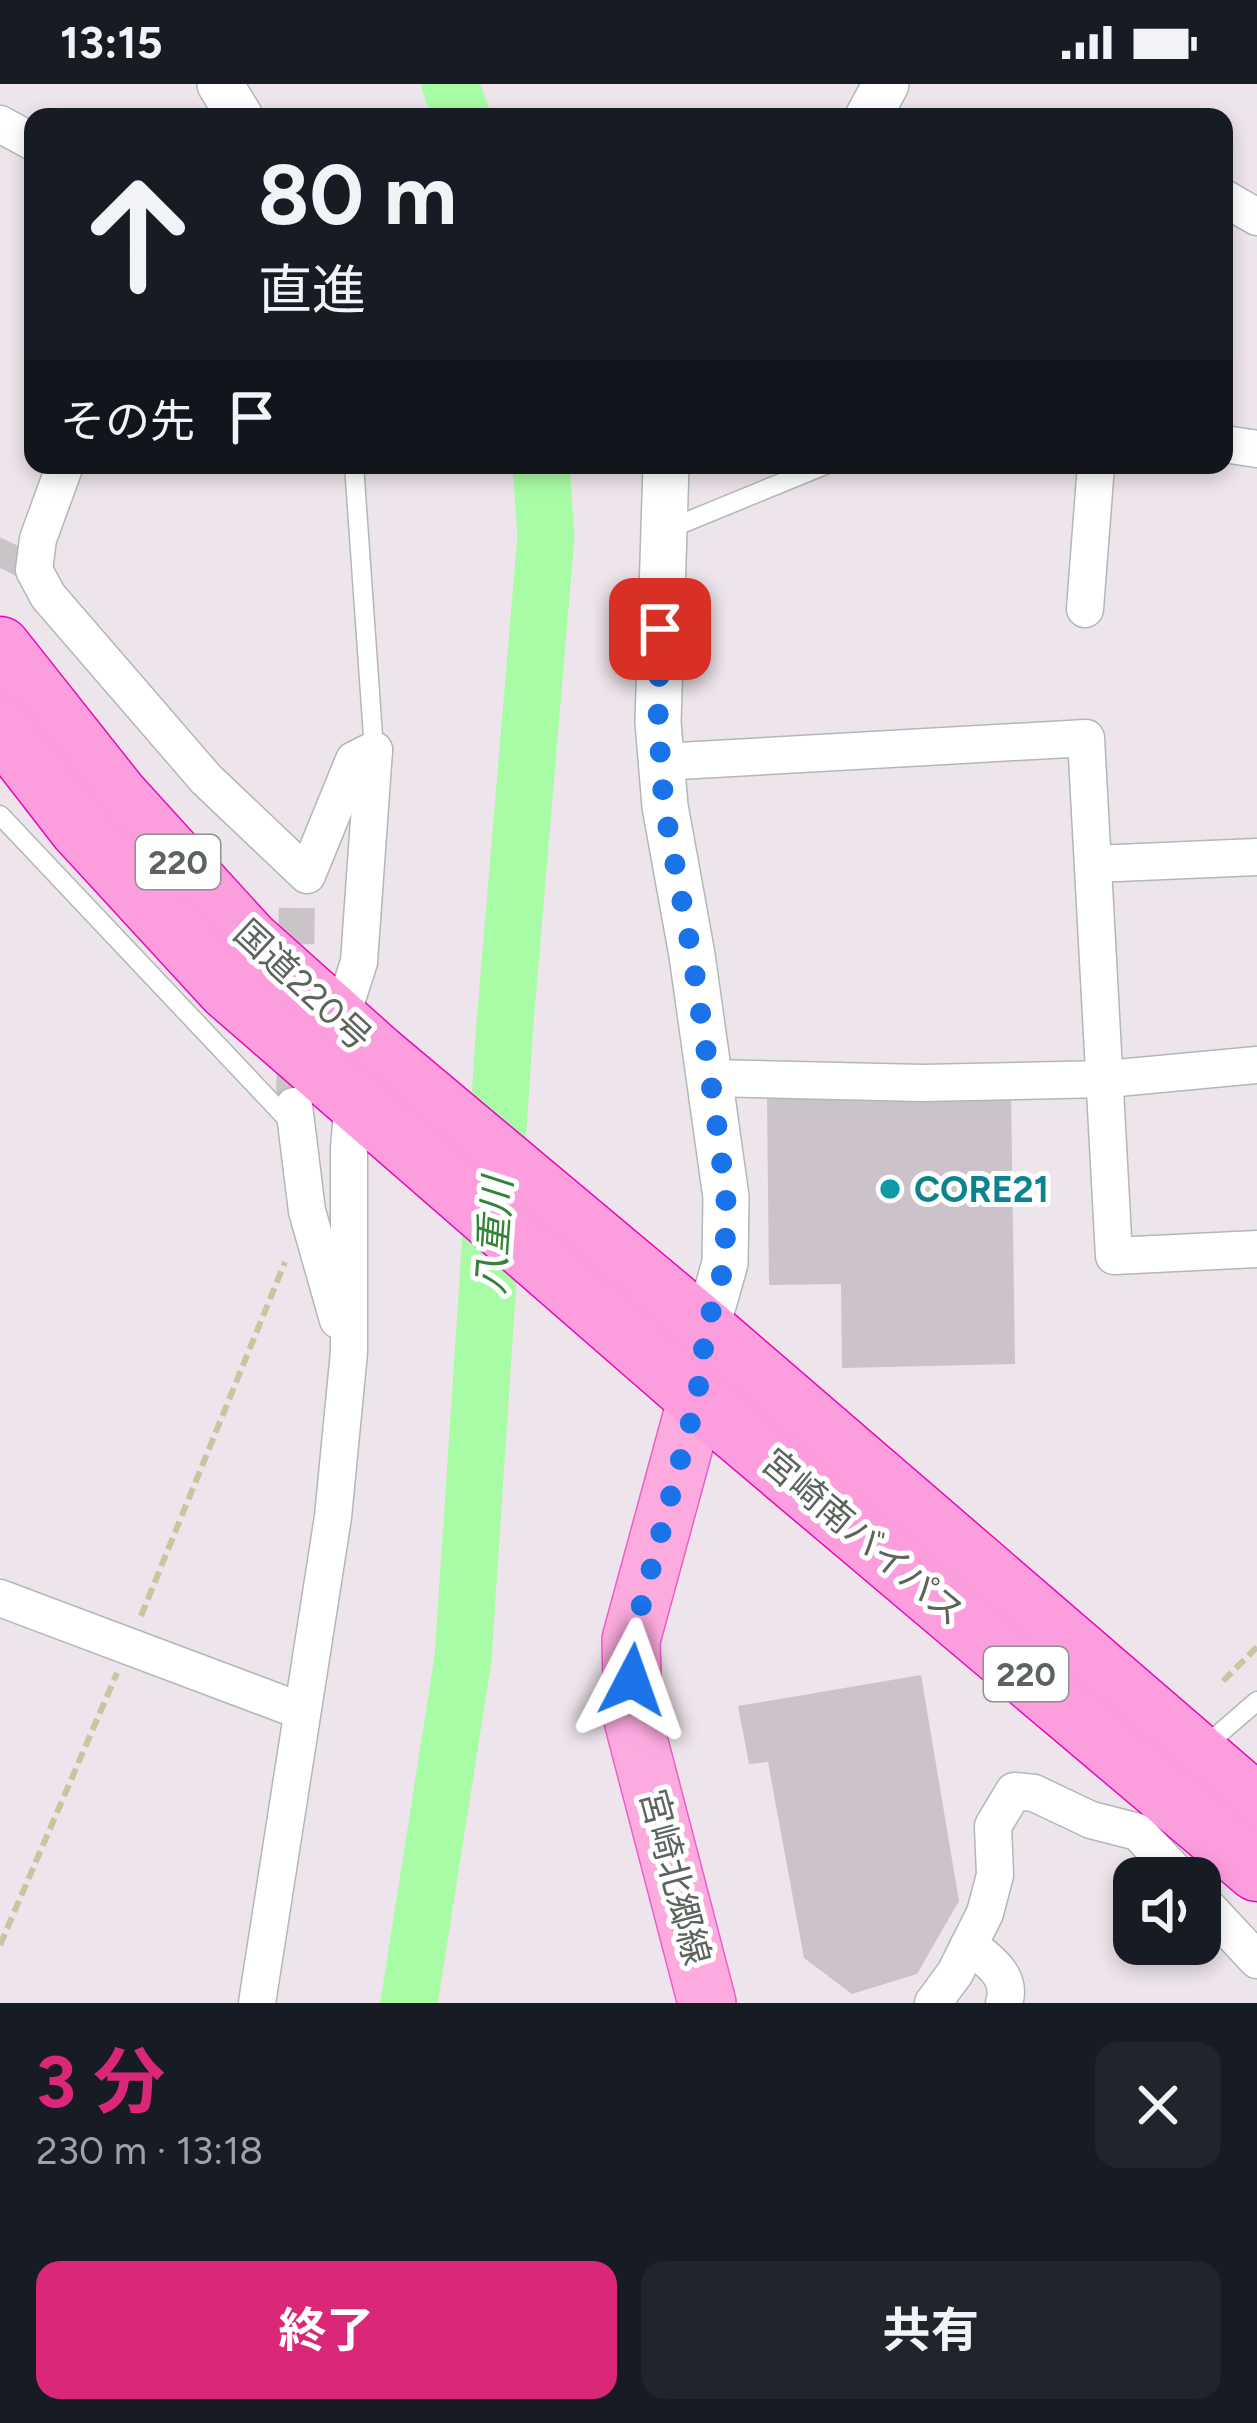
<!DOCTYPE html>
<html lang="ja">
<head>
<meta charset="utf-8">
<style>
  :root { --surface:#171b24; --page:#20242c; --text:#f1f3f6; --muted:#9ea1a6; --accent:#db2777 }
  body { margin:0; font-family:Figtree,"Noto Sans JP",sans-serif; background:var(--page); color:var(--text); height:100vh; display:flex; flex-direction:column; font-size:45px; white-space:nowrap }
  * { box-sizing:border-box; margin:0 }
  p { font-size:39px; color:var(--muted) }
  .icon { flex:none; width:66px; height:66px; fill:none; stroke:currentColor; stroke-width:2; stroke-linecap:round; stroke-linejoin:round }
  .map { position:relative; height:1919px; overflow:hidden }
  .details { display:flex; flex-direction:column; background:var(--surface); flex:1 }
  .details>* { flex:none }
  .hud { position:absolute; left:24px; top:24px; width:1209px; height:366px; border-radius:24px; box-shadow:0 6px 18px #0003; background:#171b24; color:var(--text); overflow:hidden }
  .controls { position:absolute; left:1113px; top:1773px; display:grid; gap:24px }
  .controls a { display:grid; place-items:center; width:108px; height:108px; border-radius:24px; background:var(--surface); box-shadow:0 6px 18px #0003; font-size:60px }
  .pin { position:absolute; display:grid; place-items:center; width:102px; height:102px; color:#fff; margin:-51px; border-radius:24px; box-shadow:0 6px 18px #0006 }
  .me { position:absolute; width:132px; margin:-66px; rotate:4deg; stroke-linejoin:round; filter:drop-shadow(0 0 9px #0008) }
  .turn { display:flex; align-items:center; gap:42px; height:252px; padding:0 36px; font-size:54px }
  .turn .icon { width:156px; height:156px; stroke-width:2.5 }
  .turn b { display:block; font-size:84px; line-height:102px }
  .then { display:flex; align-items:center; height:114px; padding:0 36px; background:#0003; gap:24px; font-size:45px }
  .round { display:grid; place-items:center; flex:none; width:126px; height:126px; border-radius:24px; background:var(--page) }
  .overview { display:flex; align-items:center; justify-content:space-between; height:204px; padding:0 36px }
  h1 { font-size:72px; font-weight:700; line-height:90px; color:var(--accent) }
  .cta { display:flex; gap:24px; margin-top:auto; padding:24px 36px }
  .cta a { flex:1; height:138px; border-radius:24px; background:var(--accent); color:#fff; font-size:48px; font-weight:700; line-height:138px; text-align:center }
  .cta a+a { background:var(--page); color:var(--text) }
  .status { display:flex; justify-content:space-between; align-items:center; height:84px; padding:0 60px; background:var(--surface); direction:ltr }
  .status svg { height:33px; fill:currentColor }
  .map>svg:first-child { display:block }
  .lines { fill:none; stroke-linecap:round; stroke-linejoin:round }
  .river { stroke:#a9fca6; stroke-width:57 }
  .building { fill:#ccc2c9 }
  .minor-tunnel { stroke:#cac4c8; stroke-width:36; stroke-dasharray:36 18; stroke-linecap:butt }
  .service-casing { stroke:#b1b9b3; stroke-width:21 }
  .minor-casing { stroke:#b1b9b3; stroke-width:39 }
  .tertiary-casing { stroke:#b1b9b3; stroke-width:48 }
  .primary-casing { stroke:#ed5eca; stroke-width:60 }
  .trunk-casing { stroke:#eb07bb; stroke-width:63 }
  .path { stroke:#ccc49f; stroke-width:6; stroke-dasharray:12 6; stroke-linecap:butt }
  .service { stroke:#fff; stroke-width:18 }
  .minor { stroke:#fff; stroke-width:36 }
  .tertiary { stroke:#fff; stroke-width:45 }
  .primary { stroke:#fdabdf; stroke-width:57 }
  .trunk { stroke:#fc9dde; stroke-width:60 }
  .route { stroke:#1a73e8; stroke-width:21; stroke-dasharray:0 37.8 }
  .culture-dot { fill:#0f9aa8; stroke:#fff; stroke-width:4.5 }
  .labels { text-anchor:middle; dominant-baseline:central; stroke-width:10; stroke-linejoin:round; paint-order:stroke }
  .shield { fill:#fff; stroke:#8d928e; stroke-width:3 }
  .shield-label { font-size:33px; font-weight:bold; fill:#5c645d }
  .street-label { font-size:36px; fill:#5c645d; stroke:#fff }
  .culture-label { font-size:36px; font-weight:bold; fill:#0d838f; stroke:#fff; text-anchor:start }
  .water-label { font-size:39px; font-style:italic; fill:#358338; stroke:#fff }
</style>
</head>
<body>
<div class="status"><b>13:15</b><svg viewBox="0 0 49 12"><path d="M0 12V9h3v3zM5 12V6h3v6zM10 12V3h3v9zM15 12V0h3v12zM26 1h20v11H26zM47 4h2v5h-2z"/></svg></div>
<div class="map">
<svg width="1257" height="1919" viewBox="0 0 1257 1919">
  <rect width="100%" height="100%" fill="#eee4eb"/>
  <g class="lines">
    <g class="river">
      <polyline points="450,0 462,33"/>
      <polyline points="409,1919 463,1575 505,939 546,452 541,381"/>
    </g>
  </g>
  <g class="building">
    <polygon points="1011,1007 1015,1280 842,1284 841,1200 769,1201 767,1011"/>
    <polygon points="921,1591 959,1817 917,1890 852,1910 804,1874 768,1678 749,1680 738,1622"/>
  </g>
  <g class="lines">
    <g class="minor-tunnel">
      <polyline points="0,484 12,459"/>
      <polyline points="294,1022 297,810"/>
    </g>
    <defs>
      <g id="service">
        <polyline points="354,381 374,666"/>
        <polyline points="669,445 825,381"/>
        <polyline points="0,731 292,1040"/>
        <polyline points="1205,1662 1257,1617"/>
      </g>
      <g id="minor">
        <polyline points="0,40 33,58"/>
        <polyline points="1224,114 1257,133"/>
        <polyline points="1224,360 1257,365"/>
        <polyline points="65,381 38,455 34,486 48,512 206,695 307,791 354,676 374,666"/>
        <polyline points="1085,525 1096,381"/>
        <polyline points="661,678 1086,654 1114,1172 1257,1165"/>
        <polyline points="1094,780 1257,773"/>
        <polyline points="340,937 359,878 374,666"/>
        <polyline points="710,994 923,999 1107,995 1257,981"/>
        <polyline points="294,1022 307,1127 338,1236"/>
        <polyline points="0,1514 301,1627"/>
        <polyline points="1200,1815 1257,1876"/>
        <path d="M 969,1861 C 988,1876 1013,1892 1004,1919"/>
        <polyline points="257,1919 333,1433 349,1268 349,1065 353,1015"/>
        <polyline points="933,1919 955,1889 985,1829 995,1791 993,1742 1014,1707 1034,1709 1091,1736 1138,1748 1181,1794"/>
      </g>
      <g id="tertiary">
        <polyline points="220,0 240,33"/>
        <polyline points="868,33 886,0"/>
        <polyline points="666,381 658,638 665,722 692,871 726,1113 725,1179 706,1246"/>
      </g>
      <polyline id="primary" points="703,1270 697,1314 631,1556 633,1636 707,1919"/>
      <g id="trunk">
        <polyline points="0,563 118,712 249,856 379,972 706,1246 1257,1721"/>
        <polyline points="0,642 79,744 227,905 697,1314 1257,1787"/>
      </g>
    </defs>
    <use href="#service" class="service-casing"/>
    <use href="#minor" class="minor-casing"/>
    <use href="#tertiary" class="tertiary-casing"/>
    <use href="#primary" class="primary-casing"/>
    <use href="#trunk" class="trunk-casing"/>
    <g class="path">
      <polyline points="141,1532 285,1178"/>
      <polyline points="1223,1597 1257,1563"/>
      <polyline points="0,1861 117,1589"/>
    </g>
    <use href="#service" class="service"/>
    <use href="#minor" class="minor"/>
    <use href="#tertiary" class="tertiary"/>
    <use href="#primary" class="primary"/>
    <use href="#trunk" class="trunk"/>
  </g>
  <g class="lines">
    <polyline class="route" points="632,1596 632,1556 697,1314 706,1246 725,1179 726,1113 716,1034 692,871 664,722 658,638 660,545"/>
  </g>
  <circle class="culture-dot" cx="890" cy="1105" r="12"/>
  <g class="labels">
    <g class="shield">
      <rect x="136" y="751" width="84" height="54" rx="9"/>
      <rect x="984" y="1563" width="84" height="54" rx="9"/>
    </g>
    <g class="shield-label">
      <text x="178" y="778">220</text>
      <text x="1026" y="1590">220</text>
    </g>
    <g class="street-label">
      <text transform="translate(303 901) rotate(43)">国道220号</text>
      <text transform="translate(863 1453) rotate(40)">宮崎南バイパス</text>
      <text transform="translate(675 1793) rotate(75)">宮崎北郷線</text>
    </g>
    <g class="culture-label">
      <text x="914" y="1105">CORE21</text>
    </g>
    <g class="water-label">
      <text transform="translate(494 1152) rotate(-86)">八重川</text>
    </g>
  </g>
</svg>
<div class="controls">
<a><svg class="icon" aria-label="sound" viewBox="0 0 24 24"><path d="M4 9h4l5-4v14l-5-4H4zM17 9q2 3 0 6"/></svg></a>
</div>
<div class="pin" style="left:660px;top:545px;background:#d93025"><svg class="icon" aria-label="arrive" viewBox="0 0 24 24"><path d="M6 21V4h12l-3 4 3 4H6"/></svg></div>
<svg class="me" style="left:632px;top:1596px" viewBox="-20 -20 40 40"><path d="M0-17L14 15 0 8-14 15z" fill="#1a73e8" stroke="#fff" stroke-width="4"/></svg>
<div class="hud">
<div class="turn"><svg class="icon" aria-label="ahead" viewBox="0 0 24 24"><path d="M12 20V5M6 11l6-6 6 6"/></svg><div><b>80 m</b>直進</div></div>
<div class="then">その先<svg class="icon" aria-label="arrive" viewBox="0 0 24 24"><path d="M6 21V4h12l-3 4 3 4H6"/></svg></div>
</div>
</div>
<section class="details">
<div class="overview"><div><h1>3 分</h1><p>230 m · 13:18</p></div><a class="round"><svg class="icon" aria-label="close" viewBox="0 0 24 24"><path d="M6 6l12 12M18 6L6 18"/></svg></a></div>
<div class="cta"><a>終了</a><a>共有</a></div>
</section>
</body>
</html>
